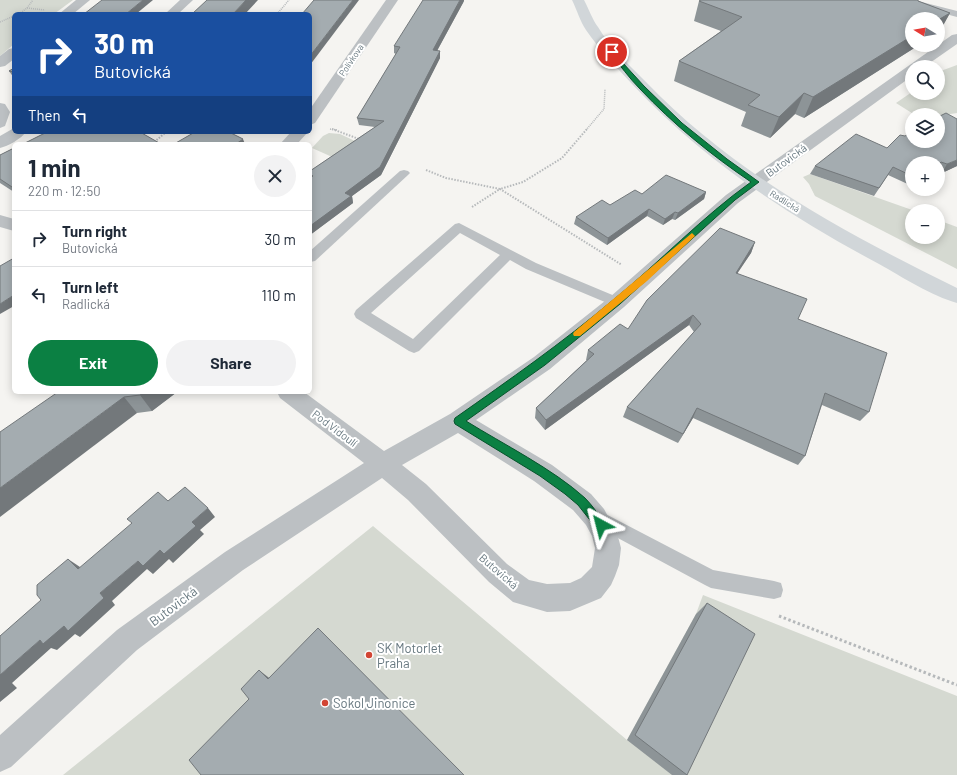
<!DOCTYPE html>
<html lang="en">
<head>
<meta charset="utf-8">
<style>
  :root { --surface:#fff; --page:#f2f2f3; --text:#1f2937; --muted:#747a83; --line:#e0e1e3; --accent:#0b8043 }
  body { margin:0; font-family:Barlow,sans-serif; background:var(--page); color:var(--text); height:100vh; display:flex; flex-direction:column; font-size:15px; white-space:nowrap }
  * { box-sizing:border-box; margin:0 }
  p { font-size:13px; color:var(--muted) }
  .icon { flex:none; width:22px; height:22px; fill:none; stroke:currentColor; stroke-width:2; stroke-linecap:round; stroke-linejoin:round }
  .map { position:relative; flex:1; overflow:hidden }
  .drawer { position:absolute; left:12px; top:142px; width:300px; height:252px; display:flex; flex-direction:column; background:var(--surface); border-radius:6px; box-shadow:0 2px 10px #0003 }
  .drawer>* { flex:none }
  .hud { position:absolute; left:12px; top:12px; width:300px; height:122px; border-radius:6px; box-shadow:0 2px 10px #0003; background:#1a4fa0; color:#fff; overflow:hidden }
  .needle { width:26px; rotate:281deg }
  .controls { position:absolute; left:905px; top:12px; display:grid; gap:8px }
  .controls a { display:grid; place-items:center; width:40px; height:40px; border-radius:50%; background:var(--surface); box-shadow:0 2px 10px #0003; font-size:20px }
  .pin { position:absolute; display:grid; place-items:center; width:34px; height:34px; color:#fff; margin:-17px; border:2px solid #fff; border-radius:50%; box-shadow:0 1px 4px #0007 }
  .me { position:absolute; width:44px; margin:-22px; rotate:322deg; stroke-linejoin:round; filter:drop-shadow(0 0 3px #0008) }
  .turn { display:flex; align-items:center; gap:14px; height:84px; padding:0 16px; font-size:18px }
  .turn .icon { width:52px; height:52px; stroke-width:2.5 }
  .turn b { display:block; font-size:28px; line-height:34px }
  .then { display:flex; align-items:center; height:38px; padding:0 16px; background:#0003; gap:8px; font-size:15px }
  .round { display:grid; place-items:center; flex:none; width:42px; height:42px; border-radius:21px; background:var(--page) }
  .summary { display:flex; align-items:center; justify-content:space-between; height:68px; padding:0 16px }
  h1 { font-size:24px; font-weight:700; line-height:30px }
  .action { display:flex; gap:8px; margin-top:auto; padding:8px 16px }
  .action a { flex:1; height:46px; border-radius:24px; background:var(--accent); color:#fff; font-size:16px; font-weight:700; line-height:46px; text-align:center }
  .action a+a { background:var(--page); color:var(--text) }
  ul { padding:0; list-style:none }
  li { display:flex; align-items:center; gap:12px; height:56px; padding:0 16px; border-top:1px solid var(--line) }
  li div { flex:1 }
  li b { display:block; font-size:15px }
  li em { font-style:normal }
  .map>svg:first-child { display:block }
  .green { fill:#d5d9d1 }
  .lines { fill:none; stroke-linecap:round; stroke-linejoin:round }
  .path-far2 { stroke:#b6b9bb; stroke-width:1.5; stroke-dasharray:1 1; stroke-linecap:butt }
  .path-far1 { stroke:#b6b9bb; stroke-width:2; stroke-dasharray:1.5 1.5; stroke-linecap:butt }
  .path { stroke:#b6b9bb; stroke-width:3; stroke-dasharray:2.5 2.5; stroke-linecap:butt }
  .service { fill:#bcc0c3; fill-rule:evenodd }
  .minor { fill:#bcc0c3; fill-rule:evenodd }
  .secondary { fill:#d1d6d9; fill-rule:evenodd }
  .wall { fill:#8d9497 }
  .shaded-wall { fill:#73787b }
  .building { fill:#a4acb0; stroke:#73787b }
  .route { fill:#0b8043; stroke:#07532c }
  .slow { fill:#f59e0b }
  .poi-dot { fill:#d24534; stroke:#fff; stroke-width:1.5 }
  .labels { text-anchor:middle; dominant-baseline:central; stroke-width:4; stroke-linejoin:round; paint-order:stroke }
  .far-street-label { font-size:9px; fill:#66777f; stroke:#fff }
  .street-label { font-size:11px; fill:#66777f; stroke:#fff }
  .near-street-label { font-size:13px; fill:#66777f; stroke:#fff }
  .near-poi-label { font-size:13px; fill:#66777f; stroke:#fff; text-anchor:start }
</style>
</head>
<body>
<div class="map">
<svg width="957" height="775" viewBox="0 0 957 775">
  <rect width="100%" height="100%" fill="#f5f4f1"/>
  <g class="green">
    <polygon points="0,0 73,0 54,14 14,14 14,44 0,56"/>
    <polygon points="957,65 957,113 938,116 915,115 896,103 912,92 912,93 938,93 938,72"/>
    <polygon points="329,133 340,134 372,149 339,160 312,148 323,136"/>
    <polygon points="810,174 915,211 912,211 912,237 938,237 938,220 957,227 957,269 815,196 809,184 803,177"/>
    <polygon points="373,526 627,740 696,614 703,595 957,696 957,775 63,775"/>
  </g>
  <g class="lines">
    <g class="path-far2">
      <polyline points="27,8 45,10"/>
      <polyline points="19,14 27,8 33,0"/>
      <polyline points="277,14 289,0"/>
      <polyline points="0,22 14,16"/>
      <polyline points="330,129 337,130"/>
      <polyline points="586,130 604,109 605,89"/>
    </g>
    <g class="path-far1">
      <polyline points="332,129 359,139"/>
      <polyline points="152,144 166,132"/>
      <polyline points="426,170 446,178 500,189 523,182 562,158 587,129"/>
      <polyline points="472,207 500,189 622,265"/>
    </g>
    <polyline class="path" points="779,616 957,685"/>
    <g class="service">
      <polygon points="900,0 914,0 957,11 957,17 901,2"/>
      <polygon points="404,170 408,171 410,173 408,175 315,261 310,262 310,251 400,171"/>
      <path d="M 459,223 L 536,263 L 622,299 L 624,302 L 622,305 L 617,307 L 612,305 L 526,269 L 510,260 L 419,351 L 414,353 L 409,351 L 356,318 L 354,314 L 356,310 L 455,224 ZM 460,233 L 500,255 L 413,339 L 371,313 Z"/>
      <polygon points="596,509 713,570 774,581 781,583 783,590 781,597 774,599 711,588 705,585 590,523 587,517 590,511"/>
    </g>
    <g class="minor">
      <polygon points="76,0 90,0 73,14 59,14"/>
      <polygon points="180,0 193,0 178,14 165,14"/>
      <polygon points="386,0 398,0 315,123 310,125 310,109"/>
      <path d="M 957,34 L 957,44 L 924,67 L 912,67 L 912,76 L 738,203 L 624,307 L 550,369 L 476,420 L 552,465 L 591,494 L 604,509 L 617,533 L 621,548 L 619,565 L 615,576 L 611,585 L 601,598 L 570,611 L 547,612 L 513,602 L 489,582 L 408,500 L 382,478 L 243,570 L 137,650 L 11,767 L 0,772 L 0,735 L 117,630 L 225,552 L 364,463 L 280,398 L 277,392 L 304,392 L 384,451 L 450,414 L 534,357 L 610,297 L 726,195 L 952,35 ZM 458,433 L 534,481 L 573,510 L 586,525 L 592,536 L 595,548 L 592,567 L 581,578 L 570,583 L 547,584 L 529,580 L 507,564 L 426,484 L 402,465 Z"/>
      <polygon points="14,48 14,59 5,66 0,67 0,56 9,49"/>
      <polygon points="0,103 5,104 10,112 5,126 0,128"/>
      <path d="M 14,128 L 14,132 L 26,132 C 21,139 8,146 0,148 L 0,136 Z"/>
      <polygon points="291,132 308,132 297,144 280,144"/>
      <polygon points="0,215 14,219 14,231 0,227"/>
    </g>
    <path class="secondary" d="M 572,0 L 584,0 C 589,9 592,19 598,27 C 610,47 629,65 646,82 C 733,173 845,233 957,288 L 957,303 C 932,296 902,277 879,264 C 789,216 703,160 633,85 C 617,68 600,50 586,30 C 580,21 577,10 572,0 Z"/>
  </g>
  <g class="wall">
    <polygon points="701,0 918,0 918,1 950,13 938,33 938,19 912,19 912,45 919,45 804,118 795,114 770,138 741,126 746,112 674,81 679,61 721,31 694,21 699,1"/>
    <polygon points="464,1 437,51 440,51 440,58 381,175 352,196 353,203 310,235 310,171 375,127 359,125 357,118 396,54 394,53 394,46"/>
    <polygon points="14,68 14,78 9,71"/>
    <polygon points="14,148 14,192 0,183 0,155"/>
    <polygon points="887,148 957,166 942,173 938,171 938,163 912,163 912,186 888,175 874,196 810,174 815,166"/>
    <polygon points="706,192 704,199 675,220 672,219 663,225 647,216 607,245 574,224 576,217 642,194"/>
    <polygon points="755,242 751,253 737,273 798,319 869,412 860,421 822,405 805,456 798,465 693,418 678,443 623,417 627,407 694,332 689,325 545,430 535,418 536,408 587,360 586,360 588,350 628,329"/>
    <polygon points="58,392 177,392 152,411 137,413"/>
    <polygon points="707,603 687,775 672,775 627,740 696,614"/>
  </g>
  <g class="shaded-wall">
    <polygon points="143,0 153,0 136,14 126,14"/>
    <polygon points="246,0 258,0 245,14 233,14"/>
    <polygon points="353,0 359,0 310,65 310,56"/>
    <polygon points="460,0 464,0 464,1 433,58 433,50"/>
    <polygon points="950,13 939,33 938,33 938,20"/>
    <polygon points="912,36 912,45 919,45 804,118 813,97"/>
    <polygon points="440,51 440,58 381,175 352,196 353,203 310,235 310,226 345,193"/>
    <polygon points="804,93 795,114 770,138 779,117"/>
    <polygon points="243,139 245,144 236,144"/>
    <polygon points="957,160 957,166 942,173 947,164"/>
    <polygon points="706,192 704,199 675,220 678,213"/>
    <polygon points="649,209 647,216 607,245 608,238"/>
    <polygon points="675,212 672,219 663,225 665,219"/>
    <polygon points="755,242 751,253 731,283 736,273"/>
    <polygon points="14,295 14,306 0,314 0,304"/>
    <polygon points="693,315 689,325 545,430 546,420"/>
    <polygon points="144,392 177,392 152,411 140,395"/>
    <polygon points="124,397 137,413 0,517 0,488"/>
    <polygon points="697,408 693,418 678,443 683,434"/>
    <polygon points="208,508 215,517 200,530 204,534 173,563 169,559 153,574 147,569 112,601 115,605 80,637 75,634 57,650 51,648 12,683 17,688 0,702 0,675 40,640 100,593 138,561 192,522"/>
    <polygon points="68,559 80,567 89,577 78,569"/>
    <polygon points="259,670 273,681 268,679"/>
  </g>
  <g class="building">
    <polygon points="102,0 143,0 126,14 84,14"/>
    <polygon points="207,0 246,0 233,14 192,14"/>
    <polygon points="314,0 353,0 310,56 310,14 302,14"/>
    <polygon points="423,0 460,0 433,50 440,51 380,167 345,193 351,196 310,226 310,178 313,176 310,174 310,171 384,121 357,118 400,47 394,46"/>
    <polygon points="701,0 918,0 918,1 950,13 938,20 938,19 912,19 912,36 813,97 804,93 779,117 748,105 760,95 679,61 742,17 699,1"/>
    <polygon points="14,68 14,72 9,71"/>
    <polygon points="946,113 957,119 957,160 947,164 941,162 938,165 938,163 912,163 912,176 893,167 879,188 815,166 856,134 887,148 900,135 905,136 912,132 912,141 938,141 938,117"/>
    <polygon points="47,132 140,132 161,144 23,144"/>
    <polygon points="195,132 229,132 243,139 236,144 174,144"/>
    <polygon points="14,148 14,186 12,187 0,179 0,155"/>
    <polygon points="666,175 706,192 678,213 675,212 665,219 649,209 608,238 576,217 602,200 610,205 635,190 642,194"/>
    <polygon points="720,228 755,242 736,273 807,299 798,319 887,353 869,412 825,393 805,456 697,408 683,434 627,407 701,324 693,315 546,420 536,408 594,354 588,350 620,324 628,329 647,300"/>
    <polygon points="14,258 14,295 0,304 0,266"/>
    <polygon points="58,392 144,392 140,395 124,397 0,488 0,432"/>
    <polygon points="185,487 208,508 192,522 196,526 164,554 160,550 143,566 138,561 100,593 104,598 68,631 64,626 43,644 40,640 0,675 0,636 41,600 37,595 37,585 68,559 78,569 132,523 127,519 158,492 168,501"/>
    <polygon points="707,603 755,634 687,775 635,735"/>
    <polygon points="318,628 464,775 201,775 189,760 249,699 241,689 259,670 268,679"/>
  </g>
  <path class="route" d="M 612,51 L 644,86 L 682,123 L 727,159 L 759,182 L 735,200 L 620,304 L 545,365 L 466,421 C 503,444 553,469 585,498 C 592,505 598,514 604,522 L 606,525 L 604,529 L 601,530 L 597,529 L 578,505 L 565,494 L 540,476 L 455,424 L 454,421 L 455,418 C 509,380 562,343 613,300 C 660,262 702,217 751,182 C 711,155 673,124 640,89 C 629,78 620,65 610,53 L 609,52 Z"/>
  <polygon class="slow" points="692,233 695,236 694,237 647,281 580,336 574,336 573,334 574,332"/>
  <g class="poi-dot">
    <circle cx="369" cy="655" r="4"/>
    <circle cx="325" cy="703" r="4"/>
  </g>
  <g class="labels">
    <g class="far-street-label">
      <text transform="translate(351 60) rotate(-56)">Polívkova</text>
      <text transform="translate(785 201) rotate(32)">Radlická</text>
    </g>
    <g class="street-label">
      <text transform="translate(786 160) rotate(-36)">Butovická</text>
      <text transform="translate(335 428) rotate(37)">Pod Vidoulí</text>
      <text transform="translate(499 571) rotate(41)">Butovická</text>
    </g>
    <g class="near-street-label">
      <text transform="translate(173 606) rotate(-37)">Butovická</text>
    </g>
    <g class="near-poi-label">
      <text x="377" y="648">SK Motorlet<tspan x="377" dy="15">Praha</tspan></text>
      <text x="333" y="703">Sokol Jinonice</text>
    </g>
  </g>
</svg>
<div class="controls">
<a><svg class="needle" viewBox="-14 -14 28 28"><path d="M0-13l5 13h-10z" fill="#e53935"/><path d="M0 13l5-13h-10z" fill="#747a83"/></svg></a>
<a><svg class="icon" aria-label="search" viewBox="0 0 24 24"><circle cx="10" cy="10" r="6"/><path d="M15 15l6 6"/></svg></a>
<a><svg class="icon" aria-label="layers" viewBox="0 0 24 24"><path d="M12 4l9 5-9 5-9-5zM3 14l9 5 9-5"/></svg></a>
<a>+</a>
<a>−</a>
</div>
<div class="pin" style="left:612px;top:52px;background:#d93025"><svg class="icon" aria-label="arrive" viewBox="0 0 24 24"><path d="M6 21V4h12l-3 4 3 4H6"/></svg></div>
<svg class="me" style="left:601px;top:525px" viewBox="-20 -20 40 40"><path d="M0-17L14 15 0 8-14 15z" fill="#0b8043" stroke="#fff" stroke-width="4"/></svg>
<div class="hud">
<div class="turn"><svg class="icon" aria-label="right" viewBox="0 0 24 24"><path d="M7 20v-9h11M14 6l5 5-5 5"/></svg><div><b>30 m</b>Butovická</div></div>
<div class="then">Then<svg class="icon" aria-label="left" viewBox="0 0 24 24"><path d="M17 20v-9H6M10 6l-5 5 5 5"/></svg></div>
</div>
<section class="drawer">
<div class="summary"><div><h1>1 min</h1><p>220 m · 12:50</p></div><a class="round"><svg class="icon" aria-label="close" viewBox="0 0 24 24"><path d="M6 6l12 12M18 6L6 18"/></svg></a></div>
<ul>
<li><svg class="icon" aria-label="right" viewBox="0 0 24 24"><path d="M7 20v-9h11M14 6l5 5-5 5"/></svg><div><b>Turn right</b><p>Butovická</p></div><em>30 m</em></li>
<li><svg class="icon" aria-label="left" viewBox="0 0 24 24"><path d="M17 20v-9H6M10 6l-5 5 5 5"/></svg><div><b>Turn left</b><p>Radlická</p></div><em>110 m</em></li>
</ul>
<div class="action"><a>Exit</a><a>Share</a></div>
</section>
</div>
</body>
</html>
